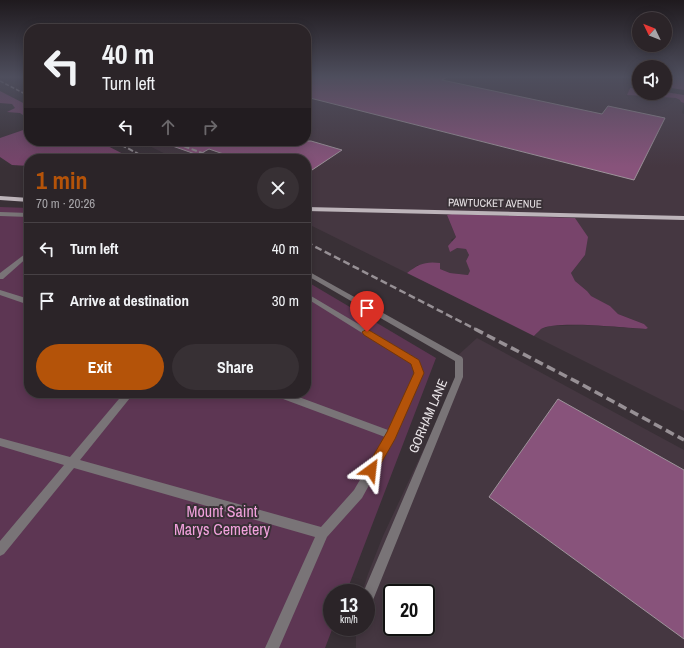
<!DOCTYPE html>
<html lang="en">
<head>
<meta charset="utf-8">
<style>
  :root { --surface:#2b2428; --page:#373034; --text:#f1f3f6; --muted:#a6a4a8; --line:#474145; --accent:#b45309 }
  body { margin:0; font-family:"Archivo Narrow",sans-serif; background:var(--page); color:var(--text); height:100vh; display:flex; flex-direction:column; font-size:15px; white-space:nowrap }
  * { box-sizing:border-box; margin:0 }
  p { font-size:13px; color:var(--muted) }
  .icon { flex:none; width:22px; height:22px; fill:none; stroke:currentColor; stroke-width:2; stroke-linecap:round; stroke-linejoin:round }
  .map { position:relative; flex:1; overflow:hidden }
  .drawer { position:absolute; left:24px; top:154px; width:287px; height:244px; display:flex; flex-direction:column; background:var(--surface); border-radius:16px; box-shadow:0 2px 10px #0003,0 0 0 1px var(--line) }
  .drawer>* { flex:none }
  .top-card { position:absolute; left:24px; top:24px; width:287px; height:122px; border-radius:16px; box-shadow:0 2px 10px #0003,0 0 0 1px var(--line); background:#2b2428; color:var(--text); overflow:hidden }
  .needle { width:26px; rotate:313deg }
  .tools { position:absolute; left:632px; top:12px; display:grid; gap:8px }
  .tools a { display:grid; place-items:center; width:40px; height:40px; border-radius:50%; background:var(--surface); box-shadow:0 2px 10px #0003,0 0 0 1px var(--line); font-size:20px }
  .speed { position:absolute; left:323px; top:584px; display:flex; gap:8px; font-size:20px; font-weight:700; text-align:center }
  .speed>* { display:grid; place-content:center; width:52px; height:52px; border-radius:50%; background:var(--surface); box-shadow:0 2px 10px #0003,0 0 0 1px var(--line); line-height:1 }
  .speed small { font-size:10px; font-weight:400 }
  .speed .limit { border:2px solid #111; border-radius:6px; background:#fff; color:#111 }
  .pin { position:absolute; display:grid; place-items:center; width:34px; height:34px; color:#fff; margin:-41px -17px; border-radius:50% 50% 50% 0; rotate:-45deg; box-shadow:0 0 4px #0007 }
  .pin .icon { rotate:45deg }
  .me { position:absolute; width:44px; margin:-22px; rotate:30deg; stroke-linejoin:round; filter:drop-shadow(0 0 3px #0008) }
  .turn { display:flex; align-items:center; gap:14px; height:84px; padding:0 12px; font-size:18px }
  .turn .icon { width:52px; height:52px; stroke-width:2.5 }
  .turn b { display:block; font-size:28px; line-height:34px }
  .lanes { display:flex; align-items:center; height:38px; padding:0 12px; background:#0003; justify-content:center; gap:20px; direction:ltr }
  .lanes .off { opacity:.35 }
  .round { display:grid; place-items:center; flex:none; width:42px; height:42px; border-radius:21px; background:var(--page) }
  .head { display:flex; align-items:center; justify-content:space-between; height:68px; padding:0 12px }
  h1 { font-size:24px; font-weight:700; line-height:30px; color:var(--accent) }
  .primary-button { display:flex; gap:8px; margin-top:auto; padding:8px 12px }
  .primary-button a { flex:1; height:46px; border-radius:24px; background:var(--accent); color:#fff; font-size:16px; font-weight:700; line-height:46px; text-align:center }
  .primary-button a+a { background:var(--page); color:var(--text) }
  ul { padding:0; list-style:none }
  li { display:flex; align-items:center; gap:12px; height:52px; padding:0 12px; border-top:1px solid var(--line) }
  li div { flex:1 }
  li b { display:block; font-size:15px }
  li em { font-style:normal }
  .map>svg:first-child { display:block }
  .built { fill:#453741; fill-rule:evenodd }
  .green { fill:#5d3653 }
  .forest { fill:#78446b }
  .building { fill:#88537b; stroke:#9e949b }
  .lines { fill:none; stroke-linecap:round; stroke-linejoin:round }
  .lane { fill:#797477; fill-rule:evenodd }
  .street { fill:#797477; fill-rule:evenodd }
  .primary { fill:#bdb4ba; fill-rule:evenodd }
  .rail-far3 { stroke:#979095; stroke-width:1.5; stroke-dasharray:4 2; stroke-linecap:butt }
  .rail-far2 { stroke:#979095; stroke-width:2; stroke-dasharray:5.5 2.5; stroke-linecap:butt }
  .rail-far1 { stroke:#979095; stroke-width:2.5; stroke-dasharray:7 3.5; stroke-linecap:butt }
  .rail { stroke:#979095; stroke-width:3.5; stroke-dasharray:9 4.5; stroke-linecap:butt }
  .route { fill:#b45309; stroke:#753606 }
  .labels { text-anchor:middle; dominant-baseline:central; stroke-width:4; stroke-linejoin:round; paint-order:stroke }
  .far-street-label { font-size:11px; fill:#e9e4e7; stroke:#393036 }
  .street-label { font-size:13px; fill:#e9e4e7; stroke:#393036 }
  .near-park-label { font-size:16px; fill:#f1a1dc; stroke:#393036 }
</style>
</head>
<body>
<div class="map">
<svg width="684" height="648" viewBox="0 0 684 648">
  <rect width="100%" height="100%" fill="#393036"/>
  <g class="built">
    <polygon points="306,76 624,76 629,80 639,82 639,88 630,88 627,95 676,98 684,103 682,113 684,114 684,411 534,336 541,329 550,326 583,325 646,329 648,328 644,324 618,314 610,306 590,296 587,291 575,281 571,273 585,255 447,215 456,237 451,240 457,248 466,249 469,255 466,261 471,271 468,275 450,273 440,269 418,265 407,273 306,223 306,159 176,159 139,141 306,141"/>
    <path d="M 477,338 L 684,450 L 684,648 L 356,648 L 356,627 L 366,627 L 366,593 L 362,593 L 368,574 L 383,536 L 456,380 L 455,358 ZM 392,593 L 426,593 L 426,627 L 392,627 Z"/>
  </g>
  <polygon class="green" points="0,207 29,208 29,393 306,393 306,281 436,358 346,593 332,593 333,627 325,648 0,648"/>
  <g class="forest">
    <polygon points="665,76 684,76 684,90 665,87"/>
    <polygon points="630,88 639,88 639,93 665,93 665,92 684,95 684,103 681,102 680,100 676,98 627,95"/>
    <polygon points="0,91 29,106 29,124 25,120 26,117 20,113 7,112 15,108 12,104 0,103"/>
    <polygon points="29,128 29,141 98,141 133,159 29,159 29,166 12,165 0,157 0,138"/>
    <path d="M 452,214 L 575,218 L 588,237 L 585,255 L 571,273 L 575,281 L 587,291 L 591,296 L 610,306 L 618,314 L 644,324 L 648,328 L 646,329 C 626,328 555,320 541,329 C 539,331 536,334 534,336 L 407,273 C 418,264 426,261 440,263 L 440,269 L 450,273 L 468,275 L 470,271 L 466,261 L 469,255 L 466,249 L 457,248 L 450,252 L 448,246 L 456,237 L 447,215 Z"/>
  </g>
  <g class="building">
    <polygon points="306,76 449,76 442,80 602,114 608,106 665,118 634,180 306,97"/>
    <polygon points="164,141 311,141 342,150 306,174 306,159 238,159 209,149 198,155 164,143"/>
    <polygon points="558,399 684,470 684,639 489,497"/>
  </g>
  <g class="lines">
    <g class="lane">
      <polygon points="0,212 29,213 29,217 0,216"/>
      <polygon points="29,251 29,256 3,279 0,279 0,273"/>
      <polygon points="0,290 29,299 29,305 0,295"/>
      <polygon points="306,293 419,360 423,373 395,438 362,498 327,537 279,648 265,648 315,537 74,468 4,554 0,556 0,541 64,465 0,446 0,438 70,457 124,393 134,393 80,460 321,527 354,490 385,437 275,396 273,393 288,393 388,430 415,373 412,364 306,298"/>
    </g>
    <polygon class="street" points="306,270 462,357 463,359 463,377 371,605 366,606 366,593 363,593 455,377 455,361 306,275"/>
    <g class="primary">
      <polygon points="0,196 29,198 29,202 0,200"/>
      <polygon points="306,207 684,216 684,220 306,211"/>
    </g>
    <polyline class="rail-far3" points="0,81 29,96"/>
    <g class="rail-far2">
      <polyline points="114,141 148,159"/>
      <polyline points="169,141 219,159"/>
    </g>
    <polyline class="rail-far1" points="306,242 477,330"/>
    <polyline class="rail" points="475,329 579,383 684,440"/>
  </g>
  <linearGradient id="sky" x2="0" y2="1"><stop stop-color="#1f1a1e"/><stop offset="0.46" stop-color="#4e4e5d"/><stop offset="1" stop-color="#4e4e5d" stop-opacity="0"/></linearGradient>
  <rect width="684" height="167" fill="url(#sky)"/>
  <polygon class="route" points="367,329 419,360 424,373 395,439 375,474 371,476 367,474 365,470 387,432 414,373 411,364 364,335 362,332"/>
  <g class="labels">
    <g class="far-street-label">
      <text transform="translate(495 203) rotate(1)">PAWTUCKET AVENUE</text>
    </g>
    <g class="street-label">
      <text transform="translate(428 416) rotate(-67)">GORHAM LANE</text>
    </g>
    <g class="near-park-label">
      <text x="222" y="511">Mount Saint<tspan x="222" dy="18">Marys Cemetery</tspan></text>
    </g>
  </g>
</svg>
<div class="tools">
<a><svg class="needle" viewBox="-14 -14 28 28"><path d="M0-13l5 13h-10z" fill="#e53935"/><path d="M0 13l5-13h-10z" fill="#a6a4a8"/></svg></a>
<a><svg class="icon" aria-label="sound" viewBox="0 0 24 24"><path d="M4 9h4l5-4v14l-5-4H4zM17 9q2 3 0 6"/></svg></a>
</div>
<div class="speed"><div>13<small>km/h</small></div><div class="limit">20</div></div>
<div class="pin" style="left:367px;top:332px;background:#d93025"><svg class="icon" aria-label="arrive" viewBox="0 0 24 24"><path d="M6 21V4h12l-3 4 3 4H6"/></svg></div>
<svg class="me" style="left:371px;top:470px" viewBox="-20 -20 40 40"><path d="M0-17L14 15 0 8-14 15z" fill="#b45309" stroke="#fff" stroke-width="4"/></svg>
<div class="top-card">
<div class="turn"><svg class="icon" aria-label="left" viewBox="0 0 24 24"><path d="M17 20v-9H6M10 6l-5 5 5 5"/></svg><div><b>40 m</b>Turn left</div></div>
<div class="lanes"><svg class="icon" aria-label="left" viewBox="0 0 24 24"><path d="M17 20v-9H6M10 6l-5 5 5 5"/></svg><svg class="icon off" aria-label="ahead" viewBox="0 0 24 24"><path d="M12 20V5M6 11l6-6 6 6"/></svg><svg class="icon off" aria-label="right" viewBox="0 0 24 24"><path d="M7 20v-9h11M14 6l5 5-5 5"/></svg></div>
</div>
<section class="drawer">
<div class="head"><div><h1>1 min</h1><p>70 m · 20:26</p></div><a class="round"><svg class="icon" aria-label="close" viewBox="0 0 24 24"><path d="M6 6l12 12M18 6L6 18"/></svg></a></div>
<ul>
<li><svg class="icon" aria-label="left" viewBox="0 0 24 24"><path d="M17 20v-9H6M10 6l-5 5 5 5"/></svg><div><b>Turn left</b></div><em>40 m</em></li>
<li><svg class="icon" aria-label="arrive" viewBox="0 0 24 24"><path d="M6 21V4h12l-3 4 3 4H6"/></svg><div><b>Arrive at destination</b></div><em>30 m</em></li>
</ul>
<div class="primary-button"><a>Exit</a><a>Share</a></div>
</section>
</div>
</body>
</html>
